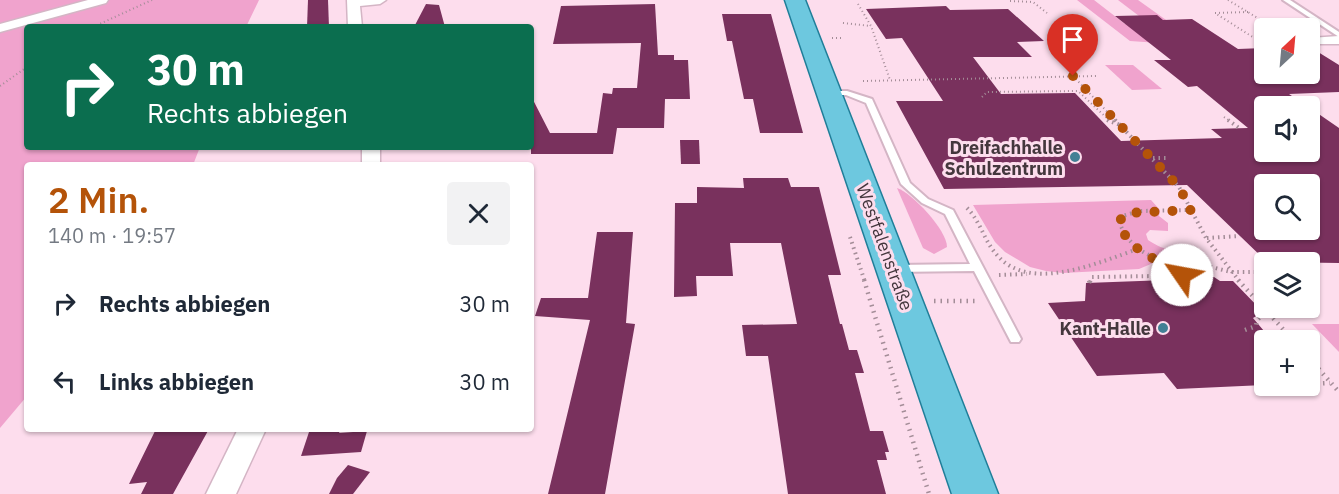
<!DOCTYPE html>
<html lang="de">
<head>
<meta charset="utf-8">
<style>
  :root { --surface:#fff; --page:#f2f2f3; --text:#1f2937; --muted:#747a83; --accent:#b45309 }
  body { margin:0; font-family:"IBM Plex Sans",sans-serif; background:var(--page); color:var(--text); height:100vh; display:flex; flex-direction:column; font-size:22px; white-space:nowrap }
  * { box-sizing:border-box; margin:0 }
  p { font-size:20px; color:var(--muted) }
  .icon { flex:none; width:33px; height:33px; fill:none; stroke:currentColor; stroke-width:2; stroke-linecap:round; stroke-linejoin:round }
  .map { position:relative; flex:1; overflow:hidden }
  .panel { position:absolute; left:24px; top:162px; width:510px; height:270px; display:flex; flex-direction:column; background:var(--surface); border-radius:6px; box-shadow:0 2px 4px #0004 }
  .panel>* { flex:none }
  .top-card { position:absolute; left:24px; top:24px; width:510px; height:126px; border-radius:6px; box-shadow:0 2px 4px #0004; background:#0b6e4f; color:#fff; overflow:hidden }
  .needle { width:39px; rotate:26deg }
  .controls { position:absolute; left:1254px; top:18px; display:grid; gap:12px }
  .controls a { display:grid; place-items:center; width:66px; height:66px; border-radius:6px; background:var(--surface); box-shadow:0 2px 4px #0004; font-size:30px }
  .pin { position:absolute; display:grid; place-items:center; width:51px; height:51px; color:#fff; margin:-62px -26px; border-radius:50% 50% 50% 0; rotate:-45deg; box-shadow:0 0 6px #0007 }
  .pin .icon { rotate:45deg }
  .me { position:absolute; width:66px; margin:-33px; rotate:303deg; stroke-linejoin:round; filter:drop-shadow(0 0 4px #0008) }
  .turn { display:flex; align-items:center; gap:21px; height:126px; padding:0 24px; font-size:27px }
  .turn .icon { width:78px; height:78px; stroke-width:2.5 }
  .turn b { display:block; font-size:42px; line-height:51px }
  .round { display:grid; place-items:center; flex:none; width:63px; height:63px; border-radius:6px; background:var(--page) }
  .head { display:flex; align-items:center; justify-content:space-between; height:102px; padding:0 24px }
  h1 { font-size:36px; font-weight:600; line-height:45px; color:var(--accent) }
  ul { padding:0; list-style:none }
  li { display:flex; align-items:center; gap:18px; height:78px; padding:0 24px }
  li div { flex:1 }
  li b { display:block; font-size:22px }
  li em { font-style:normal }
  .map>svg:first-child { display:block }
  .green { fill:#f0a3cd }
  .building { fill:#79315d; fill-rule:evenodd }
  .lines { fill:none; stroke-linecap:round; stroke-linejoin:round }
  .lane-casing { stroke:#d4b5c5; stroke-width:4 }
  .street-casing { stroke:#d4b5c5; stroke-width:3 }
  .primary-casing { stroke:#207e99; stroke-width:3 }
  .path-far2 { stroke:#a48d98; stroke-width:2; stroke-dasharray:1 3; stroke-linecap:butt }
  .path-far1 { stroke:#a48d98; stroke-width:4; stroke-dasharray:1.5 4; stroke-linecap:butt }
  .path { stroke:#a48d98; stroke-width:4.5; stroke-dasharray:1.5 5; stroke-linecap:butt }
  .lane { fill:#fff; fill-rule:evenodd }
  .street { fill:#fff; fill-rule:evenodd }
  .primary { fill:#6dc8df; fill-rule:evenodd }
  .route { stroke:#b45309; stroke-width:10; stroke-dasharray:0 18 }
  .poi-dot { fill:#428095; stroke:#fddded; stroke-width:2 }
  .labels { text-anchor:middle; dominant-baseline:central; stroke-width:6; stroke-linejoin:round; paint-order:stroke }
  .poi-label { font-size:18px; font-weight:bold; fill:#44373d; stroke:#fddded; text-anchor:end }
  .street-label { font-size:18px; fill:#44373d; stroke:#fddded }
</style>
</head>
<body>
<div class="map">
<svg width="1339" height="494" viewBox="0 0 1339 494">
  <rect width="100%" height="100%" fill="#fddded"/>
  <g class="green">
    <polygon points="0,0 259,0 246,27 27,27 27,147 200,147 193,165 27,165 27,396 0,428"/>
    <polygon points="1077,0 1094,0 1125,24 1134,24 1159,43 1130,41"/>
    <polygon points="1118,0 1138,0 1211,52 1139,16"/>
    <polygon points="1105,65 1133,65 1162,89 1132,90"/>
    <path d="M 897,188 C 912,193 947,230 947,247 L 934,254 L 923,248 Z"/>
    <path d="M 1151,200 L 1160,210 L 1159,216 L 1168,223 L 1168,231 L 1150,230 L 1146,234 L 1148,240 C 1160,248 1172,253 1186,247 L 1200,254 L 1198,259 L 1184,261 L 1165,258 L 1139,269 L 1063,273 L 1046,271 L 1030,267 L 1005,252 L 995,242 L 973,205 Z"/>
    <polygon points="1312,324 1339,324 1339,352"/>
  </g>
  <g class="building">
    <polygon points="308,0 328,0 329,27 307,27"/>
    <polygon points="426,4 439,5 445,27 414,27"/>
    <polygon points="655,4 658,55 674,55 674,60 688,60 690,99 665,99 664,128 617,128 613,154 531,154 531,96 550,133 597,133 603,93 612,94 613,88 637,88 641,43 553,44 561,6"/>
    <path d="M 946,6 L 950,10 L 1008,9 L 1044,41 L 1017,42 L 1032,57 L 973,57 L 1001,94 L 1075,93 L 1121,141 L 1222,138 L 1211,129 L 1248,128 L 1197,86 L 1188,87 L 1154,60 L 1171,60 L 1115,16 L 1157,15 L 1163,20 L 1192,19 L 1238,49 L 1264,48 L 1264,74 L 1310,74 L 1310,47 L 1339,65 L 1339,92 L 1289,94 L 1307,106 L 1264,106 L 1264,152 L 1310,152 L 1310,108 L 1339,128 L 1339,263 L 1267,262 L 1187,185 L 944,189 L 896,101 L 943,101 L 902,38 L 886,39 L 866,9 ZM 1264,184 L 1310,184 L 1310,230 L 1264,230 Z"/>
    <polygon points="722,14 771,14 803,133 760,133 753,99 744,99 732,41 727,41"/>
    <polygon points="680,140 699,140 700,164 681,164"/>
    <polygon points="743,178 788,178 791,187 819,187 841,275 828,275 840,324 842,324 849,350 857,350 864,373 855,373 870,431 883,431 889,452 885,452 887,460 877,460 886,494 788,494 768,356 746,356 742,325 797,324 781,243 730,243 733,276 696,276 697,296 674,297 675,203 697,203 697,187 744,188"/>
    <polygon points="597,232 633,232 626,323 635,324 605,494 548,494 590,320 535,316 541,298 588,298"/>
    <polygon points="1196,274 1200,278 1214,277 1220,281 1233,281 1263,312 1253,318 1264,331 1264,385 1177,389 1164,373 1097,376 1048,303 1085,301 1086,283 1167,280 1168,275"/>
    <polygon points="156,429 209,429 173,494 141,494 147,482 129,484"/>
    <polygon points="310,429 341,429 339,433 367,431 361,452 301,456"/>
    <polygon points="348,465 370,472 353,494 329,494 337,478"/>
  </g>
  <g class="lines">
    <defs>
      <g id="lane">
        <polygon points="1283,0 1290,0 1339,32 1339,37"/>
        <polygon points="826,91 847,91 872,99 910,183 928,199 953,210 1021,339 1019,342 1011,342 974,271 892,272 891,269 892,266 896,265 970,264 945,214 922,203 901,184 866,103 846,95 826,95"/>
      </g>
      <g id="street">
        <polygon points="88,0 108,0 106,3 0,32 0,24"/>
        <polygon points="347,0 386,0 380,4 360,6 362,27 348,27"/>
        <polygon points="1339,36 1339,44 1310,44 1310,38"/>
        <rect x="362" y="147" width="18" height="18"/>
        <polygon points="238,429 266,429 236,494 206,494"/>
      </g>
      <polygon id="primary" points="785,0 805,0 998,494 952,494"/>
    </defs>
    <use href="#lane" class="lane-casing"/>
    <use href="#street" class="street-casing"/>
    <use href="#primary" class="primary-casing"/>
    <g class="path-far2">
      <polyline points="1228,0 1274,28"/>
      <polyline points="1010,1 1033,2 1047,13"/>
      <polyline points="858,4 871,26 890,80"/>
      <polyline points="1248,12 1215,13 1262,43"/>
      <polyline points="843,23 871,26"/>
      <polyline points="93,27 152,0"/>
      <polyline points="832,38 843,38"/>
      <polyline points="1073,76 1116,121"/>
      <polyline points="863,81 1096,76"/>
      <polyline points="0,86 27,67"/>
      <polyline points="982,97 987,92 1078,91 1110,121"/>
      <polyline points="1224,117 1230,121"/>
    </g>
    <g class="path-far1">
      <polyline points="1107,120 1120,125"/>
      <polyline points="1115,120 1179,187 1206,238 1240,282"/>
      <polyline points="1228,120 1239,128"/>
      <polyline points="1310,134 1314,134"/>
      <polyline points="1153,158 1167,158"/>
      <path d="M 967,208 C 981,222 984,241 997,255 C 1030,294 1099,262 1138,249"/>
      <polyline points="850,237 865,282"/>
      <polyline points="1207,238 1240,236"/>
      <polyline points="999,275 1027,274"/>
      <polyline points="1182,275 1169,262 1185,265 1200,264 1231,272 1264,272"/>
      <path d="M 1090,282 L 1092,277 L 1156,276 L 1169,262 C 1145,256 1127,245 1119,221 L 1122,216 L 1140,211 L 1190,210"/>
    </g>
    <g class="path">
      <polyline points="864,280 929,494"/>
      <polyline points="1238,280 1293,340"/>
      <polyline points="1089,283 1090,280"/>
      <polyline points="934,301 977,301"/>
      <polyline points="1245,330 1256,326 1257,320 1267,311"/>
      <polyline points="1310,359 1339,392"/>
      <polyline points="1310,384 1330,383"/>
    </g>
    <use href="#lane" class="lane"/>
    <use href="#street" class="street"/>
    <use href="#primary" class="primary"/>
  </g>
  <g class="lines">
    <polyline class="route" points="1073,76 1179,187 1191,210 1128,213 1119,221 1124,234 1138,249 1152,258 1169,262 1182,275"/>
  </g>
  <g class="poi-dot">
    <circle cx="1075" cy="157" r="6"/>
    <circle cx="1163" cy="328" r="6"/>
  </g>
  <g class="labels">
    <g class="poi-label">
      <text x="1063" y="147">Dreifachhalle<tspan x="1063" dy="21">Schulzentrum</tspan></text>
      <text x="1151" y="328">Kant-Halle</text>
    </g>
    <g class="street-label">
      <text transform="translate(885 247) rotate(70)">Westfalenstraße</text>
    </g>
  </g>
</svg>
<div class="controls">
<a><svg class="needle" viewBox="-14 -14 28 28"><path d="M0-13l5 13h-10z" fill="#e53935"/><path d="M0 13l5-13h-10z" fill="#747a83"/></svg></a>
<a><svg class="icon" aria-label="sound" viewBox="0 0 24 24"><path d="M4 9h4l5-4v14l-5-4H4zM17 9q2 3 0 6"/></svg></a>
<a><svg class="icon" aria-label="search" viewBox="0 0 24 24"><circle cx="10" cy="10" r="6"/><path d="M15 15l6 6"/></svg></a>
<a><svg class="icon" aria-label="layers" viewBox="0 0 24 24"><path d="M12 4l9 5-9 5-9-5zM3 14l9 5 9-5"/></svg></a>
<a>+</a>
</div>
<div class="pin" style="left:1073px;top:76px;background:#d93025"><svg class="icon" aria-label="arrive" viewBox="0 0 24 24"><path d="M6 21V4h12l-3 4 3 4H6"/></svg></div>
<svg class="me" style="left:1182px;top:275px" viewBox="-20 -20 40 40"><circle r="19" fill="#fff"/><path d="M0-13L10 11 0 6-10 11z" fill="#b45309"/></svg>
<div class="top-card">
<div class="turn"><svg class="icon" aria-label="right" viewBox="0 0 24 24"><path d="M7 20v-9h11M14 6l5 5-5 5"/></svg><div><b>30 m</b>Rechts abbiegen</div></div>
</div>
<section class="panel">
<div class="head"><div><h1>2 Min.</h1><p>140 m · 19:57</p></div><a class="round"><svg class="icon" aria-label="close" viewBox="0 0 24 24"><path d="M6 6l12 12M18 6L6 18"/></svg></a></div>
<ul>
<li><svg class="icon" aria-label="right" viewBox="0 0 24 24"><path d="M7 20v-9h11M14 6l5 5-5 5"/></svg><div><b>Rechts abbiegen</b></div><em>30 m</em></li>
<li><svg class="icon" aria-label="left" viewBox="0 0 24 24"><path d="M17 20v-9H6M10 6l-5 5 5 5"/></svg><div><b>Links abbiegen</b></div><em>30 m</em></li>
</ul>
</section>
</div>
</body>
</html>
